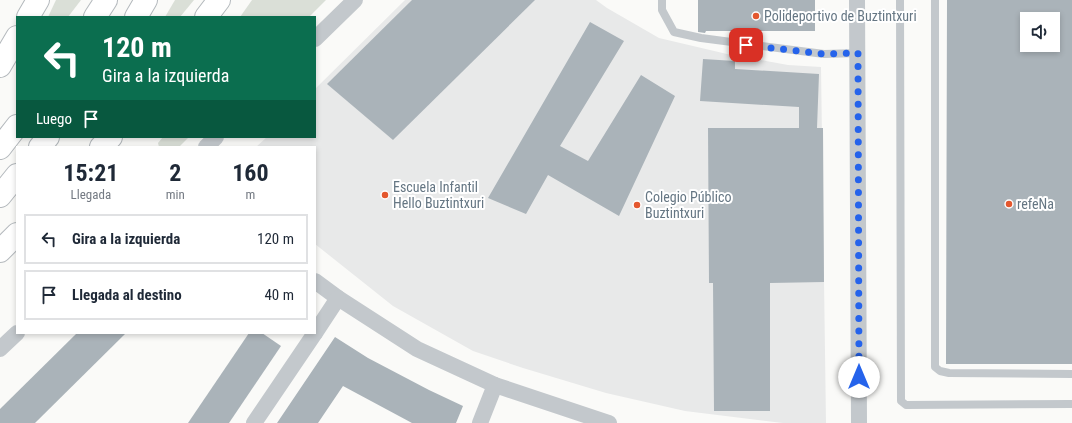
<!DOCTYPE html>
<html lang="es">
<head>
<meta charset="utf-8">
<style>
  :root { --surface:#fff; --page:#f2f2f3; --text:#1f2937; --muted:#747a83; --line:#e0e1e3 }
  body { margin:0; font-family:"Roboto Condensed",sans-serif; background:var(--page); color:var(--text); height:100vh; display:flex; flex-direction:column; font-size:15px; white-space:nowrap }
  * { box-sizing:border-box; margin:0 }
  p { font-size:13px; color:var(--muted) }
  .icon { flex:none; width:22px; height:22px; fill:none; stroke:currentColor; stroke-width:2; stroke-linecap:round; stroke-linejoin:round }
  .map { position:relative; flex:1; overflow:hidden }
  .sheet { position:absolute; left:16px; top:146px; width:300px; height:188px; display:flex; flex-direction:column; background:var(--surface); border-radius:0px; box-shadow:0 2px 6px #0003 }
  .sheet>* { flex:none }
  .top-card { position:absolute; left:16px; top:16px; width:300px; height:122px; border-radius:0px; box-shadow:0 2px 6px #0003; background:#0b6e4f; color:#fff; overflow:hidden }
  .buttons { position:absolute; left:1020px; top:12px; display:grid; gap:8px }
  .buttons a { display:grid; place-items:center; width:40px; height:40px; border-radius:0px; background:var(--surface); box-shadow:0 2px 6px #0003; font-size:20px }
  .pin { position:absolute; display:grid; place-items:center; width:34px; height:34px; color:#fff; margin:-17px; border-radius:8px; box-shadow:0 2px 6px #0006 }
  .me { position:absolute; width:44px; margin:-22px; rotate:0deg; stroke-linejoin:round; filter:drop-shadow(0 0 3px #0008) }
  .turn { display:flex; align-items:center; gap:14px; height:84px; padding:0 20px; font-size:18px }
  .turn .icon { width:52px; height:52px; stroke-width:2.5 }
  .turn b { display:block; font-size:28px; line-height:34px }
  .then { display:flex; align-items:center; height:38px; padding:0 20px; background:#0003; gap:8px; font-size:15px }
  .eta { display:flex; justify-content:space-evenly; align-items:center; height:68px; text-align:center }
  .eta b { font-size:24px; font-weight:700; line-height:28px }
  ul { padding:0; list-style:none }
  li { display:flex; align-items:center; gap:12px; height:50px; margin:0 8px 6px; padding:0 12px; border:2px solid var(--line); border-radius:0px }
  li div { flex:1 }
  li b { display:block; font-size:15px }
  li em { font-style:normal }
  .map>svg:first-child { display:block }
  .built { fill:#e8e9e9 }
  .green { fill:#dadfd7 }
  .building { fill:#aab3b9; fill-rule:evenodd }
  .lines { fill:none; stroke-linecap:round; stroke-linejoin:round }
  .highway-casing { stroke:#b4b9bd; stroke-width:24 }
  .lane { stroke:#c3c8cc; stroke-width:8 }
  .street { stroke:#c3c8cc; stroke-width:16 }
  .highway { stroke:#fff; stroke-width:22 }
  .route { stroke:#2563eb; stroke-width:7; stroke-dasharray:0 12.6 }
  .poi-dot { fill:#e4572e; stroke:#fff; stroke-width:1.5 }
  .labels { text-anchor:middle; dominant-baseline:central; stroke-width:4; stroke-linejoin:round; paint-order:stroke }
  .poi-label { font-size:14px; fill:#657683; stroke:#fff; text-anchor:start }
</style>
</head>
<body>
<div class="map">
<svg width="1072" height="423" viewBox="0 0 1072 423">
  <rect width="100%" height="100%" fill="#fafaf8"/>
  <polygon class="built" points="405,0 596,0 607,8 659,38 727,54 788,65 821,67 826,423 783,423 685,411 606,393 523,368 473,351 393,306 315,244 315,147 256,147 267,137 315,137 315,89"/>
  <g class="green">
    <polygon points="56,0 81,0 68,17 48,17"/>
    <polygon points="175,0 194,0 180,17 165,17"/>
    <polygon points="252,0 326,0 309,17 240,17"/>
    <polygon points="163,137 189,137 179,147 159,147 158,143"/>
  </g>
  <g class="building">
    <polygon points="412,0 535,0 393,140 327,84"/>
    <polygon points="698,0 815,0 815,31 706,31 705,33 698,32"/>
    <path d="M 947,0 L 1072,0 L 1072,364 L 946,364 ZM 1027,19 L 1053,19 L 1053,45 L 1027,45 Z"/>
    <polygon points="590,22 624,41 560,146 588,161 641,75 675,96 619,216 548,175 526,214 488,198"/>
    <polygon points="703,59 735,61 735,69 819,74 817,128 823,128 824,282 770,283 770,411 714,411 713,283 709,283 708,128 799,128 799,107 700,101"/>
    <polygon points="77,333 126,333 35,423 0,423 0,409"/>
    <polygon points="249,333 262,333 281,346 229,423 188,423"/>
    <polygon points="335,337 368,358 429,390 463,406 456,423 412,423 343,386 318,423 277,423"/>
  </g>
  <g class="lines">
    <defs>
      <g id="highway">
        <polyline points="28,17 38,0"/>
        <polyline points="95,17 106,0"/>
        <polyline points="136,17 146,0"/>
        <polyline points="206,17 219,0"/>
        <polyline points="0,66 17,37"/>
        <polyline points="40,147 48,137"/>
        <polyline points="101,147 111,137"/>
        <polyline points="0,148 17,126"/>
        <polyline points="0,196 17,175"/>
        <polyline points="0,251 17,234"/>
      </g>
    </defs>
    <use href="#highway" class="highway-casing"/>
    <g class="lane">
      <polyline points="662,0 662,10 674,32 701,38 824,54 858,53"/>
      <polyline points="900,0 901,401 906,405 1072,404"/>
      <polyline points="935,0 935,367 940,371 949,373 1072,374"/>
    </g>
    <g class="street">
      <polyline points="857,0 859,423"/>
      <polyline points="315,39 355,0"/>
      <polyline points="206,147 216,137"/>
      <polyline points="315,281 338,298 417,349 495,385 609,423"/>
      <polyline points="315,333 338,298"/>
      <polyline points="0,349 17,333"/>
      <polyline points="254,423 315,333"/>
      <polyline points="480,423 495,385"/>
    </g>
    <use href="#highway" class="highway"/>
  </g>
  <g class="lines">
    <polyline class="route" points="746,45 824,54 858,53 859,377"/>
  </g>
  <g class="poi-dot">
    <circle cx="756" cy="16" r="4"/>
    <circle cx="385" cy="195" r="4"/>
    <circle cx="1009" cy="204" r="4"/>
    <circle cx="637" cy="205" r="4"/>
  </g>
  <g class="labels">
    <g class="poi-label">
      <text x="764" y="16">Polideportivo de Buztintxuri</text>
      <text x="393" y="187">Escuela Infantil<tspan x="393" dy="16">Hello Buztintxuri</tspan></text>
      <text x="645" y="197">Colegio Público<tspan x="645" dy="16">Buztintxuri</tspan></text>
      <text x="1017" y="204">refeNa</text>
    </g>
  </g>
</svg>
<div class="buttons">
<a><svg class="icon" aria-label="sound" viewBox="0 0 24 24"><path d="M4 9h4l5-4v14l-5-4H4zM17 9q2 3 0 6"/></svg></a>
</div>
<div class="pin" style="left:746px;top:45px;background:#d93025"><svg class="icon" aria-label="arrive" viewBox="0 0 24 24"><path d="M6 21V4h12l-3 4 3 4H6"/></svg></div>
<svg class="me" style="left:859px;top:377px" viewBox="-20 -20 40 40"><circle r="19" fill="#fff"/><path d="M0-13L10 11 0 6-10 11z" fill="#2563eb"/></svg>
<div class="top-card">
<div class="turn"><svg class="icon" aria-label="left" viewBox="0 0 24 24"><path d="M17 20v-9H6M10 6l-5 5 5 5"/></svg><div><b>120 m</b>Gira a la izquierda</div></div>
<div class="then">Luego<svg class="icon" aria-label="arrive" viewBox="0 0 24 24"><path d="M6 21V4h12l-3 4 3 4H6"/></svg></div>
</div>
<section class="sheet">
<div class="eta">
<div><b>15:21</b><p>Llegada</p></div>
<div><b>2</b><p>min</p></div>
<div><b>160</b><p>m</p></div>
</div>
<ul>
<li><svg class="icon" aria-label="left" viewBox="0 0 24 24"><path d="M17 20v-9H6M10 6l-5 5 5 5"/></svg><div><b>Gira a la izquierda</b></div><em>120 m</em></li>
<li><svg class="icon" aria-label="arrive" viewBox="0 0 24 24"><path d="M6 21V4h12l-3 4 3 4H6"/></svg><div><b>Llegada al destino</b></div><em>40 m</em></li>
</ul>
</section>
</div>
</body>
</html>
